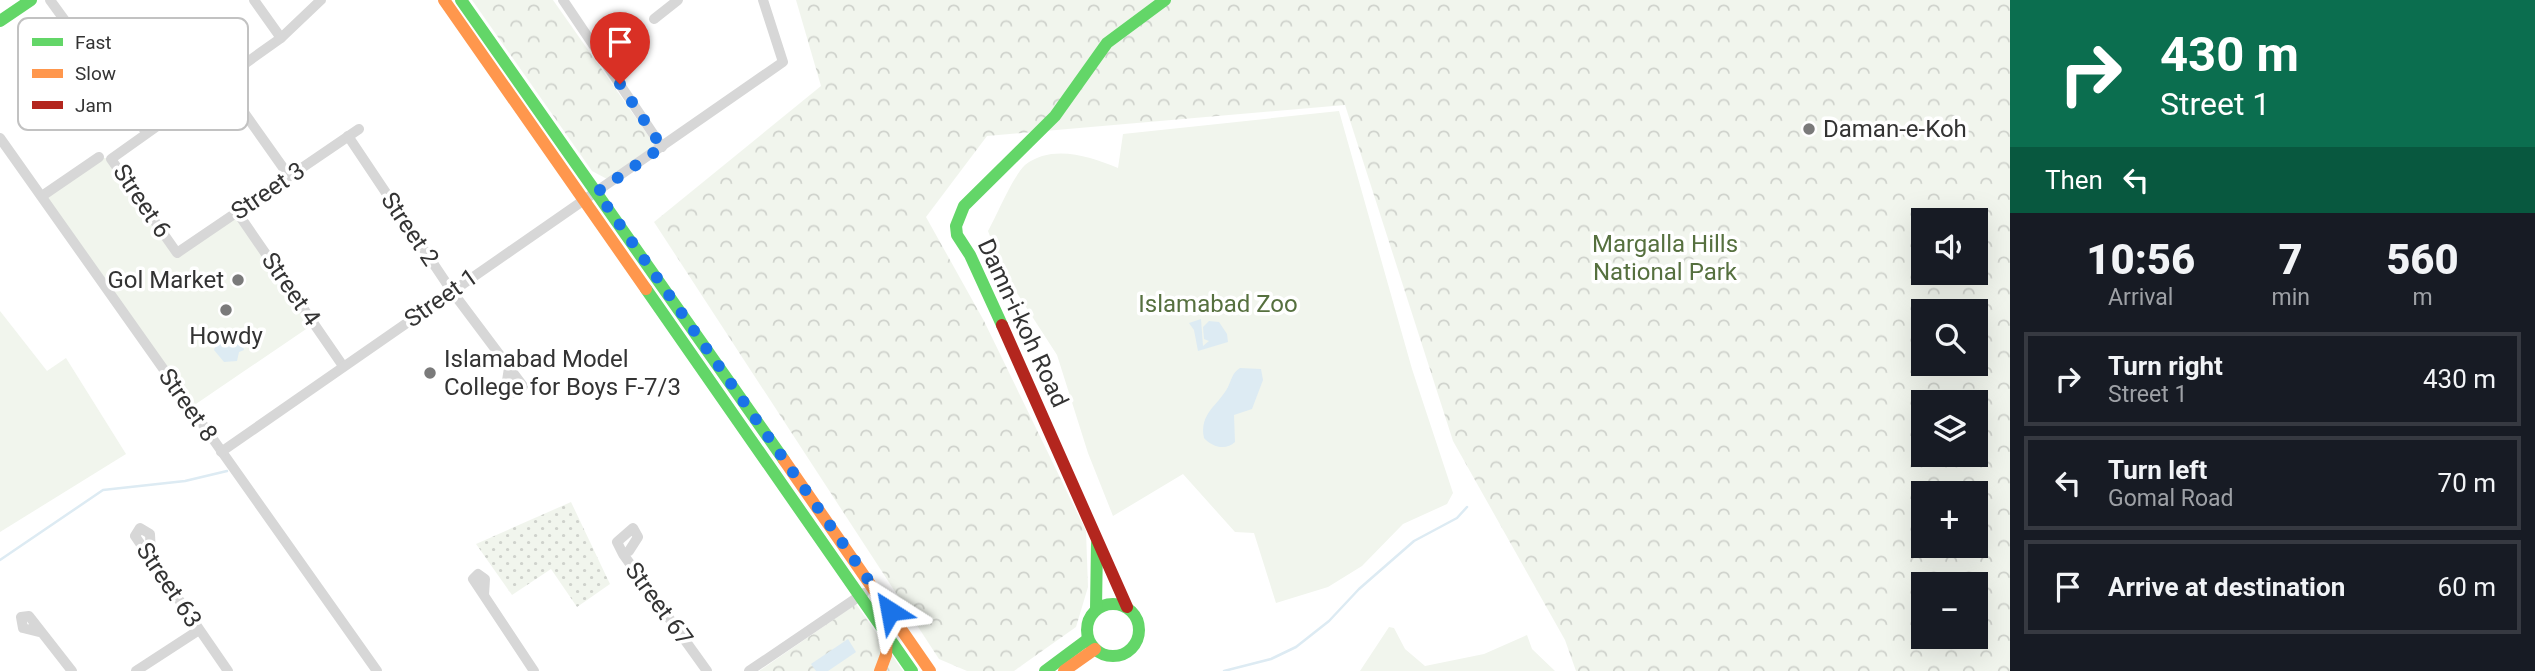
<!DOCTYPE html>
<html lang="en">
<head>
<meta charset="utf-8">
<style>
  :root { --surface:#171b24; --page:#20242c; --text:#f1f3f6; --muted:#9ea1a6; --line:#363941 }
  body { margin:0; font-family:Roboto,sans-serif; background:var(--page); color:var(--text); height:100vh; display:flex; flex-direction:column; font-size:26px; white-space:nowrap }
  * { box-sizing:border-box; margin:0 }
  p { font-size:23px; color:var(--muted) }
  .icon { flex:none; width:38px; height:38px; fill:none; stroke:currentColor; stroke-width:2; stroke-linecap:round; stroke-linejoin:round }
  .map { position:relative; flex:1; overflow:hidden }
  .sheet { display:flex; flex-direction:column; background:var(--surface); width:525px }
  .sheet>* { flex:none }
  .top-card { background:#0b6e4f; color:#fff; overflow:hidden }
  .tools { position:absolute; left:1911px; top:208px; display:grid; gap:14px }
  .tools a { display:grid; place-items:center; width:77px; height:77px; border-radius:0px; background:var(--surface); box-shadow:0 7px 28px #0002; font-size:35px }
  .pin { position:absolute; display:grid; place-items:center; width:60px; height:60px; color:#fff; margin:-72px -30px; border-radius:50% 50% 50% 0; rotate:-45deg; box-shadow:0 0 7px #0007 }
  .pin .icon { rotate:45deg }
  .me { position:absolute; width:77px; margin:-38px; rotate:326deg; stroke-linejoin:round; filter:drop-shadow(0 0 5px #0008) }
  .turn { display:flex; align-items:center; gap:24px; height:147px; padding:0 35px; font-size:32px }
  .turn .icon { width:91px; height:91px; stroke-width:2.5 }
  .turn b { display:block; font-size:49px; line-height:60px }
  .then { display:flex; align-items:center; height:66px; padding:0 35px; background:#0003; gap:14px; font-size:26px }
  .eta { display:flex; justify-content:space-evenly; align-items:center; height:119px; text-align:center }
  .eta b { font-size:42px; font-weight:800; line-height:49px }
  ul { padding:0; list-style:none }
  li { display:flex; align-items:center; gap:21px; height:94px; margin:0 14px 10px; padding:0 21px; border:4px solid var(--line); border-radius:0px }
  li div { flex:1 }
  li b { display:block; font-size:26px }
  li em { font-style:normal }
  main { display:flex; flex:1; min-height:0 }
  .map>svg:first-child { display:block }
  .green { fill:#f1f5ed }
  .forest { fill:url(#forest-crowns); fill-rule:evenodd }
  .garden { fill:url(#garden-dots) }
  .water { fill:#ddebf3 }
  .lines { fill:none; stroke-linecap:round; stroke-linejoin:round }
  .stream { stroke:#ddebf3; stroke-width:2.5 }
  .street { stroke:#d7d7d7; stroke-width:10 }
  .fast { stroke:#63d668; stroke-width:12 }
  .slow { stroke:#ff974d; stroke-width:12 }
  .jam { stroke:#b3261e; stroke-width:12 }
  .route { stroke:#1a73e8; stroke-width:12; stroke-dasharray:0 21.6 }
  .poi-dot { fill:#7a7a7a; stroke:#fff; stroke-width:2.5 }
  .labels { text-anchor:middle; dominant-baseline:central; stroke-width:7; stroke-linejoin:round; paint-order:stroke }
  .poi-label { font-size:24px; fill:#333; stroke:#fff; text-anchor:start }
  .street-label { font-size:24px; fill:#333; stroke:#fff }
  .park-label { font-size:24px; fill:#56703f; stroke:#fff }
  .key { fill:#fff; stroke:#c2c2c2; stroke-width:2 }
  .key-label { font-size:19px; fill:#333 }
</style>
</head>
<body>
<main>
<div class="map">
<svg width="2010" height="671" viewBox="0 0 2010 671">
  <defs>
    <pattern id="forest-crowns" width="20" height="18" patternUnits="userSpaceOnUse" patternTransform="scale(1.75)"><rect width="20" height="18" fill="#f1f5ed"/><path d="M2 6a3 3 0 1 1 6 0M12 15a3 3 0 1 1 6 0" fill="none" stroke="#cfd2cc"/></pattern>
    <pattern id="garden-dots" width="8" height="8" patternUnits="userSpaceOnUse" patternTransform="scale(1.75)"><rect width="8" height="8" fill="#f1f5ed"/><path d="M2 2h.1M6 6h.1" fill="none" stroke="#cfd2cc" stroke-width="1.8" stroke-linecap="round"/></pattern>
  </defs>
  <rect width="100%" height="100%" fill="#fff"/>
  <g class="green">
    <path d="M 1339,111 L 1412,369 L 1453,493 L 1447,504 L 1403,524 L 1362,566 L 1328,587 L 1276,603 L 1254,533 L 1235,532 L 1183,474 L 1113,516 L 1088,453 L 1057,355 L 1004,273 L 988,231 C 997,215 1013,176 1025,165 C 1052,144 1089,156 1118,168 L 1123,134 Z"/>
    <polygon points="99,157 111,159 177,252 237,212 315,323 190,408 42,196"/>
    <polygon points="0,311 47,371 66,358 126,454 0,532"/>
    <polygon points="1389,627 1394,628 1405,649 1425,666 1484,654 1527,635 1532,649 1555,671 1360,671"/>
  </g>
  <g class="forest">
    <polygon points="472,0 553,0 655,145 607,179 592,171"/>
    <path d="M 796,0 L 2010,0 L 2010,671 L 1576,671 L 1565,640 L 1453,441 L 1345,105 L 987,136 L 926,217 L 984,321 L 1086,531 L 1088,587 L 1076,627 L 1014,671 L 967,671 L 939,659 L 654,222 L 821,86 ZM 1923,220 L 1976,220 L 1976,273 L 1923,273 ZM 1923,312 L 1976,312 L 1976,364 L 1923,364 ZM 1923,402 L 1976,402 L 1976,455 L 1923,455 ZM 1923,494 L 1976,494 L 1976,546 L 1923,546 ZM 1923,584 L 1976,584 L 1976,637 L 1923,637 Z"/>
    <polygon points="856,604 903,671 759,671"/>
  </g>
  <polygon class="garden" points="571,502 610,584 577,607 551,569 512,595 476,544"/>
  <g class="water">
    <polygon points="1201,319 1203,346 1209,341 1204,339 1203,327 1209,321 1219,322 1227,334 1228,342 1198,351 1194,330 1189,323"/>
    <polygon points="241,339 244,350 239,352 237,361 224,362 214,350 217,341"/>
    <path d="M 1240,368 L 1261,369 L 1263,380 L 1252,409 L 1234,415 L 1235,442 C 1226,451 1212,447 1204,438 C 1199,413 1218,406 1228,387 C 1232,379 1232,373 1240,368 Z"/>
    <polygon points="848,639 856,652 828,671 816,671 811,664"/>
  </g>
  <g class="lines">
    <g class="stream">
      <polyline points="0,560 103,490 185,481 227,471"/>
      <polyline points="1224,671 1271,659 1296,647 1329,621 1359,589 1414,541 1457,518 1467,507"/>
    </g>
    <g class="street">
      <polyline points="50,0 146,132"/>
      <polyline points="254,0 281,38"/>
      <polyline points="321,0 281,38 111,159 177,253 359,129"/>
      <polyline points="563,0 662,147"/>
      <polyline points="654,19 678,0"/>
      <polyline points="221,80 289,176"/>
      <polyline points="348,136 451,290 523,386 518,393 509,392 506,387 509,368"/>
      <polyline points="0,138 377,671"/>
      <polyline points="42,196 99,157"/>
      <polyline points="237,212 343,366"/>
      <polyline points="221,452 783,62 763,0"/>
      <polyline points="629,551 638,537 633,528 617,542 623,554 707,671"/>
      <polyline points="151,555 150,534 140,528 135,536 228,671"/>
      <polyline points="484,595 485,579 478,574 473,579 534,671"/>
      <polyline points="39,632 23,628 21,617 29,616 72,671"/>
      <polyline points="136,671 199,630"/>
      <polyline points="749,671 864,593"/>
    </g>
    <g class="fast">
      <polyline points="461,0 784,460"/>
      <polyline points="0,21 31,0"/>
      <polyline points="646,289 912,671"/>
      <polyline points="1002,325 970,255 957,235 956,226 964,206 1055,116 1107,43 1165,0"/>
      <circle cx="1113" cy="630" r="26"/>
      <polyline points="1096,609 1097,543"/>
      <polyline points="1045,671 1088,639"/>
    </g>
    <g class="slow">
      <polyline points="444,0 646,289"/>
      <polyline points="784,460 930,671"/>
      <polyline points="880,671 886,655 887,636"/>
      <polyline points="1064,671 1095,649"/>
    </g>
    <polyline class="jam" points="1002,325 1127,607"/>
  </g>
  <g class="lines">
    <polyline class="route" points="620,84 662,147 597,192 890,611"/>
  </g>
  <g class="poi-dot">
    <circle cx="1809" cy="129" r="7"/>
    <circle cx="238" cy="280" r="7"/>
    <circle cx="226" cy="310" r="7"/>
    <circle cx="430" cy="373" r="7"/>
  </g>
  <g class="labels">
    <g class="poi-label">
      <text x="1823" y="129">Daman-e-Koh</text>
      <text x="224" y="280" text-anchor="end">Gol Market</text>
      <text x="226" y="336" text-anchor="middle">Howdy</text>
      <text x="444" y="359">Islamabad Model<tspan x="444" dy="28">College for Boys F-7/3</tspan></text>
    </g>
    <g class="street-label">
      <text transform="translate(268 191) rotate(-34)">Street 3</text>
      <text transform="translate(142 201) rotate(56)">Street 6</text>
      <text transform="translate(410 229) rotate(56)">Street 2</text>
      <text transform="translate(291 289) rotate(55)">Street 4</text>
      <text transform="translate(441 298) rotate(-35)">Street 1</text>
      <text transform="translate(1023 323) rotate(65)">Damn-i-koh Road</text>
      <text transform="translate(188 405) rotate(55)">Street 8</text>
      <text transform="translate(169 585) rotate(56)">Street 63</text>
      <text transform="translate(659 604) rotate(54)">Street 67</text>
    </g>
    <g class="park-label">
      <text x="1665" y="244">Margalla Hills<tspan x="1665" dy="28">National Park</tspan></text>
      <text x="1218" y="304">Islamabad Zoo</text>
    </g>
  </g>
  <rect x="18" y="18" width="230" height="112" rx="10" class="key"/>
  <rect x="32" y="38" width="31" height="8" fill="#63d668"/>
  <rect x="32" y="69" width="31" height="9" fill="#ff974d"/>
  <rect x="32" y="101" width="31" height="8" fill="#b3261e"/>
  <g class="key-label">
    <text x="75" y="49">Fast</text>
    <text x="75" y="80">Slow</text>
    <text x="75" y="112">Jam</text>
  </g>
</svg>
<div class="tools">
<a><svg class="icon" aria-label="sound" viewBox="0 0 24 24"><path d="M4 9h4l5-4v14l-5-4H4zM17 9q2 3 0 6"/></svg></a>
<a><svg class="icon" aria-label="search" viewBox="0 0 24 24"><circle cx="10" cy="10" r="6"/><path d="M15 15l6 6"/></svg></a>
<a><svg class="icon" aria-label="layers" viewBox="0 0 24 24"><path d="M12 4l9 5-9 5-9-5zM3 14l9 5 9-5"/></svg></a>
<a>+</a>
<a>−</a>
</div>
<div class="pin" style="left:620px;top:84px;background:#d93025"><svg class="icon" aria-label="arrive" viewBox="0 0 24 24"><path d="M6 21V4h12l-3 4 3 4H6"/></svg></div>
<svg class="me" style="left:890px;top:611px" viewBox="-20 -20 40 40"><path d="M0-17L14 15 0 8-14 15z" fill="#1a73e8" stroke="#fff" stroke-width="4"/></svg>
</div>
<section class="sheet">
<div class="top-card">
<div class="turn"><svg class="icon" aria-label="right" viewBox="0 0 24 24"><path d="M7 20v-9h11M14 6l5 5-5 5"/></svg><div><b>430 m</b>Street 1</div></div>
<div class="then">Then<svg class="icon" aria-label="left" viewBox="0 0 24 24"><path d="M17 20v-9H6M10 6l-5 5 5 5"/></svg></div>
</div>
<div class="eta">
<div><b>10:56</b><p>Arrival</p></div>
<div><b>7</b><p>min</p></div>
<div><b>560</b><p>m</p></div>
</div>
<ul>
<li><svg class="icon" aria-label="right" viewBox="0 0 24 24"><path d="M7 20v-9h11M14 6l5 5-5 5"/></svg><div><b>Turn right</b><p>Street 1</p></div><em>430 m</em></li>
<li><svg class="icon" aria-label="left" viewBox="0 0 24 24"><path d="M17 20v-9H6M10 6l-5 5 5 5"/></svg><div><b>Turn left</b><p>Gomal Road</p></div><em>70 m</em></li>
<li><svg class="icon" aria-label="arrive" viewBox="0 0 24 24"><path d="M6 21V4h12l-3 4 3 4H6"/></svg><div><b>Arrive at destination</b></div><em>60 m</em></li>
</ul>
</section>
</main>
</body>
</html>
